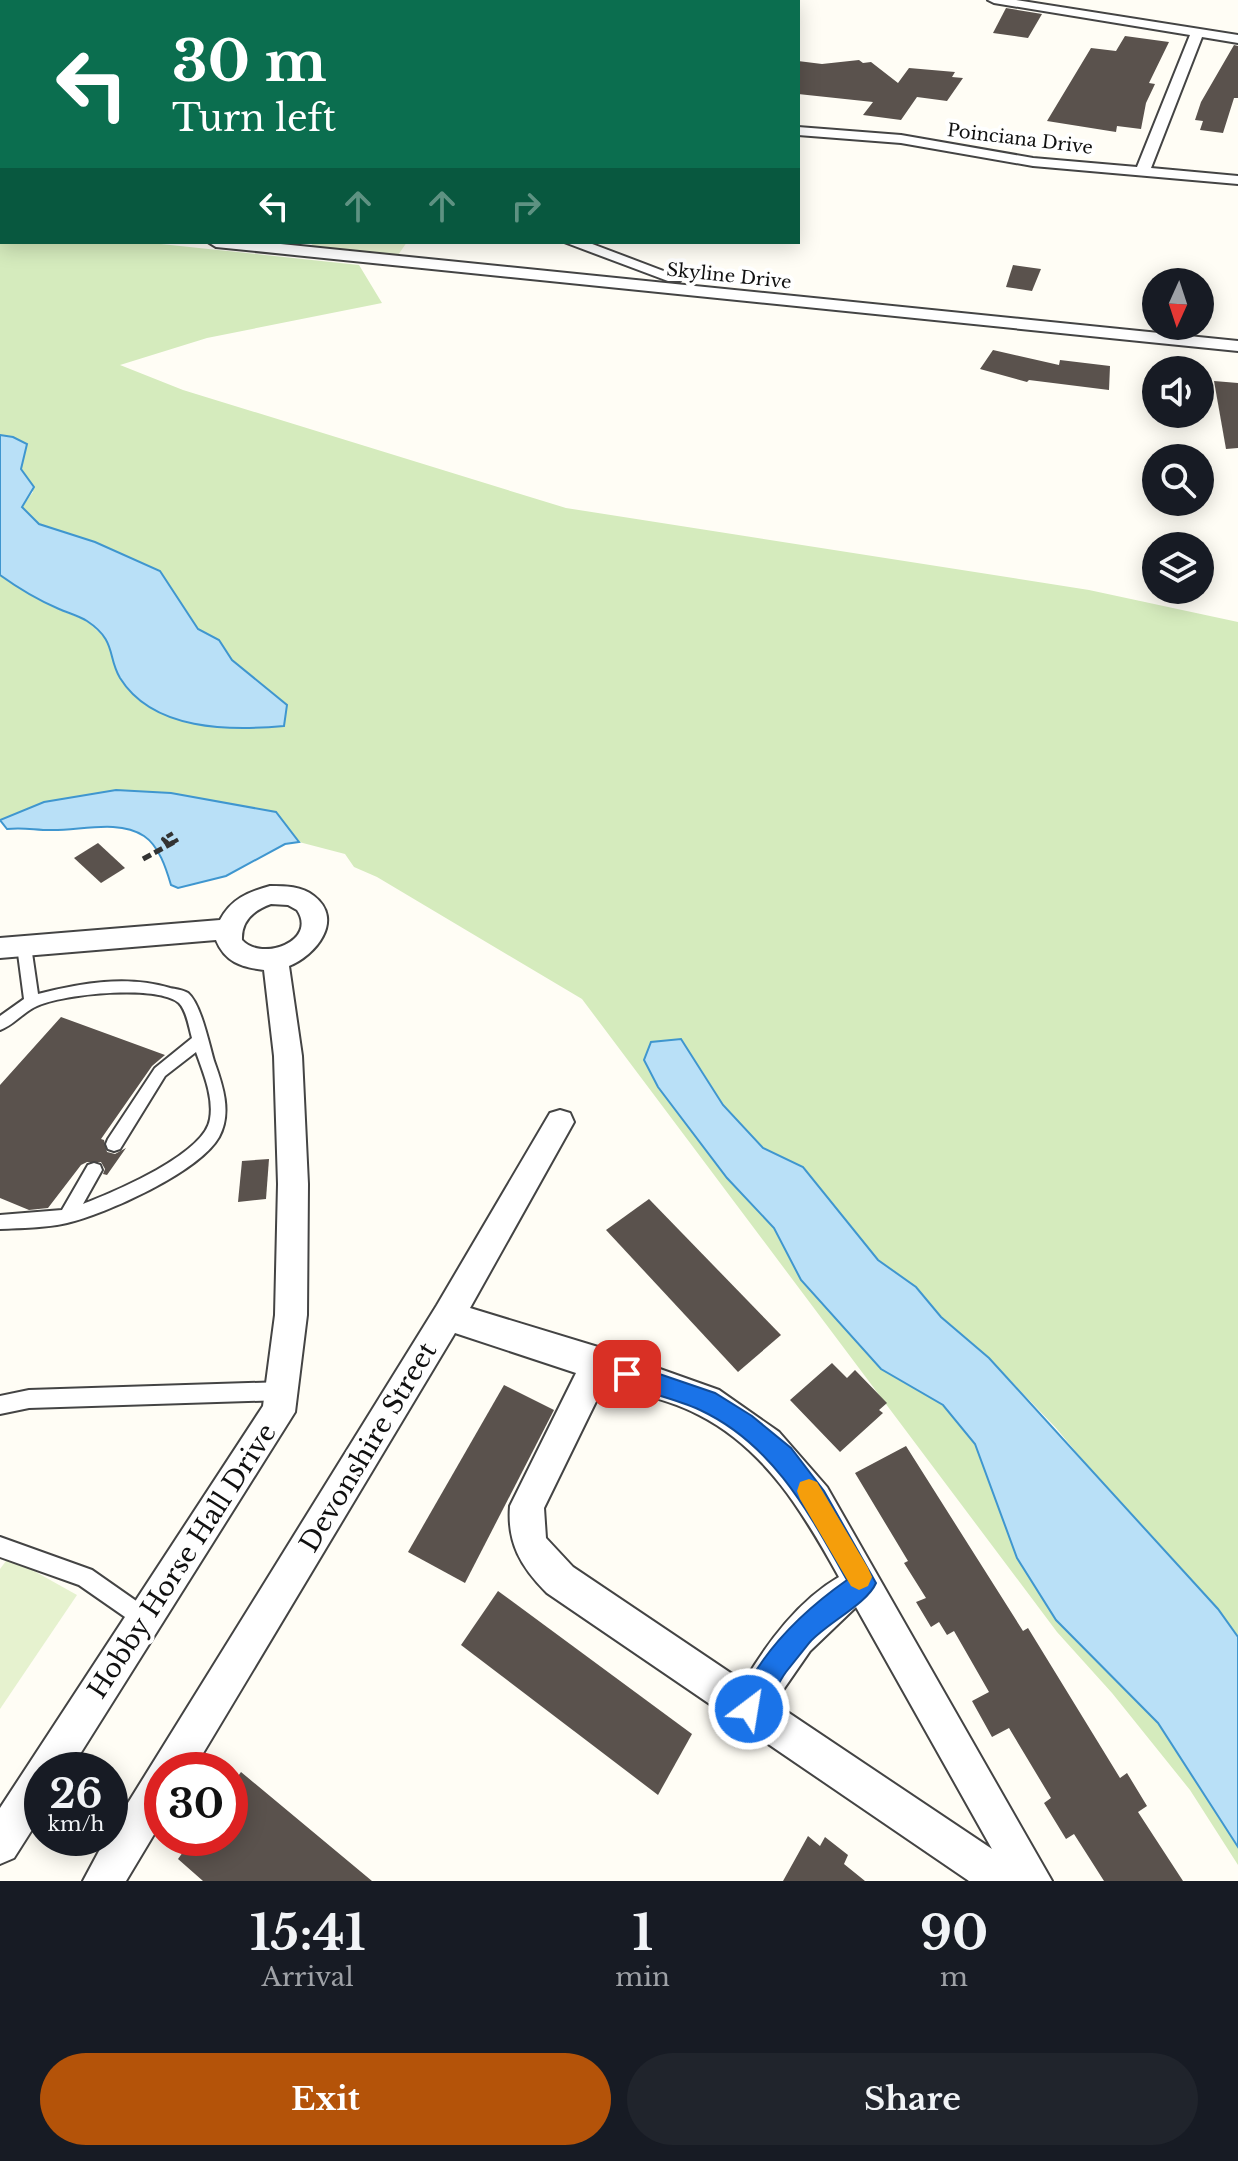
<!DOCTYPE html>
<html lang="en">
<head>
<meta charset="utf-8">
<style>
  :root { --surface:#171b24; --page:#20242c; --text:#f1f3f6; --muted:#9ea1a6; --accent:#b45309 }
  body { margin:0; font-family:"Libre Baskerville",serif; background:var(--page); color:var(--text); height:100vh; display:flex; flex-direction:column; font-size:30px; white-space:nowrap }
  * { box-sizing:border-box; margin:0 }
  p { font-size:26px; color:var(--muted) }
  .icon { flex:none; width:44px; height:44px; fill:none; stroke:currentColor; stroke-width:2; stroke-linecap:round; stroke-linejoin:round }
  .map { position:relative; height:1881px; overflow:hidden }
  .side { display:flex; flex-direction:column; background:var(--surface); flex:1 }
  .side>* { flex:none }
  .banner { position:absolute; left:0px; top:0px; width:800px; height:244px; box-shadow:0 4px 20px #0003; background:#0b6e4f; color:#fff; overflow:hidden }
  .needle { width:52px; rotate:183deg }
  .buttons { position:absolute; left:1142px; top:268px; display:grid; gap:16px }
  .buttons a { display:grid; place-items:center; width:72px; height:72px; border-radius:50%; background:var(--surface); box-shadow:0 4px 20px #0003; font-size:40px }
  .speed { position:absolute; left:24px; top:1752px; display:flex; gap:16px; font-size:40px; font-weight:700; text-align:center }
  .speed>* { display:grid; place-content:center; width:104px; height:104px; border-radius:50%; background:var(--surface); box-shadow:0 4px 20px #0003; line-height:1 }
  .speed small { font-size:20px; font-weight:400 }
  .speed .limit { border:12px solid #d22; background:#fff; color:#111 }
  .pin { position:absolute; display:grid; place-items:center; width:68px; height:68px; color:#fff; margin:-34px; border-radius:16px; box-shadow:0 4px 12px #0006 }
  .me { position:absolute; width:88px; margin:-44px; rotate:31deg; stroke-linejoin:round; filter:drop-shadow(0 0 6px #0008) }
  .turn { display:flex; align-items:center; gap:28px; height:168px; padding:0 40px; font-size:36px }
  .turn .icon { width:104px; height:104px; stroke-width:2.5 }
  .turn b { display:block; font-size:56px; line-height:68px }
  .lanes { display:flex; align-items:center; height:76px; padding:0 40px; background:#0003; justify-content:center; gap:40px; direction:ltr }
  .lanes .off { opacity:.35 }
  .eta { display:flex; justify-content:space-evenly; align-items:center; height:136px; text-align:center }
  .eta b { font-size:48px; font-weight:700; line-height:56px }
  .button { display:flex; gap:16px; margin-top:auto; padding:16px 40px }
  .button a { flex:1; height:92px; border-radius:48px; background:var(--accent); color:#fff; font-size:32px; font-weight:700; line-height:92px; text-align:center }
  .button a+a { background:var(--page); color:var(--text) }
  .map>svg:first-child { display:block }
  .green { fill:#d5ebbd }
  .pitch { fill:#e6f2cf }
  .water { fill:#b9e0f7; stroke:#3f96cf; stroke-width:2 }
  .building { fill:#5a524d }
  .lines { fill:none; stroke-linecap:round; stroke-linejoin:round }
  .service-casing { stroke:#444; stroke-width:4 }
  .minor-casing { stroke:#444; stroke-width:4 }
  .path-far1 { stroke:#333; stroke-width:4; stroke-dasharray:7 3; stroke-linecap:butt }
  .path { stroke:#333; stroke-width:5; stroke-dasharray:9 4; stroke-linecap:butt }
  .service { fill:#fff; fill-rule:evenodd }
  .minor { fill:#fff; fill-rule:evenodd }
  .route { fill:#1a73e8; stroke:#114b97; stroke-width:2 }
  .slow { fill:#f59e0b }
  .labels { text-anchor:middle; dominant-baseline:central; stroke-width:8; stroke-linejoin:round; paint-order:stroke }
  .far-street-label { font-size:18px; fill:#111; stroke:#fff }
  .near-street-label { font-size:26px; fill:#111; stroke:#fff }
</style>
</head>
<body>
<div class="map">
<svg width="1238" height="1881" viewBox="0 0 1238 1881">
  <rect width="100%" height="100%" fill="#fffdf5"/>
  <polygon class="green" points="0,227 2,242 142,242 359,265 382,303 207,338 120,365 183,390 566,508 1089,590 1238,622 1238,1637 1218,1609 1123,1508 1056,1428 989,1358 941,1317 916,1287 878,1260 803,1167 763,1148 723,1105 701,1069 644,1060 658,1087 727,1178 774,1228 801,1280 881,1369 943,1405 975,1444 1017,1558 1158,1723 1238,1847 1238,1865 1190,1790 1112,1693 1057,1632 582,999 377,877 354,867 345,854 299,842 275,812 171,793 44,802 0,820 0,575 55,608 87,621 104,637 113,650 119,677 149,707 287,706 232,660 219,640 198,629 160,571 39,524 22,507 33,492 21,469 27,445 13,437 0,435"/>
  <g class="pitch">
    <polygon points="314,242 407,242 396,258 309,248"/>
    <polygon points="9,1557 77,1595 0,1709 0,1569"/>
  </g>
  <g class="water">
    <path d="M 0,435 L 13,437 L 27,444 L 21,469 L 34,487 L 22,507 L 39,524 L 95,542 L 160,571 L 198,629 L 219,640 L 232,660 L 287,705 L 284,726 C 230,731 153,731 120,678 C 107,656 117,641 87,621 C 79,616 68,613 59,609 C 38,600 18,588 0,575 Z"/>
    <path d="M 116,790 L 171,793 L 276,812 L 299,842 L 285,844 L 226,876 L 178,888 L 171,885 C 166,868 159,846 144,836 C 118,819 79,831 50,830 C 35,830 23,827 7,829 L 0,820 L 44,802 Z"/>
    <polygon points="681,1039 723,1105 763,1148 803,1167 878,1260 916,1287 941,1317 989,1358 1218,1609 1238,1637 1238,1847 1158,1723 1056,1620 1017,1558 975,1444 943,1405 881,1369 801,1280 774,1228 727,1178 658,1087 644,1060 651,1042"/>
  </g>
  <g class="building">
    <polygon points="1006,8 1042,14 1028,38 993,33"/>
    <polygon points="1125,36 1169,42 1149,83 1155,84 1146,103 1141,129 1117,126 1116,132 1047,121 1091,48 1116,51"/>
    <polygon points="1234,45 1238,46 1238,98 1234,98 1223,133 1200,130 1203,121 1195,120 1201,102"/>
    <polygon points="859,60 863,63 871,62 898,83 909,68 955,72 952,77 963,78 947,101 917,97 901,120 863,115 873,102 798,94 798,61 822,64"/>
    <polygon points="1013,265 1041,269 1032,291 1006,287"/>
    <polygon points="993,350 1059,365 1060,360 1110,366 1109,390 1029,380 1027,382 980,369"/>
    <polygon points="1214,381 1238,383 1238,448 1226,449"/>
    <polygon points="98,843 125,868 101,883 74,858"/>
    <polygon points="61,1017 165,1055 152,1066 101,1139 104,1140 107,1152 115,1154 126,1148 107,1175 103,1174 105,1169 101,1162 87,1162 81,1165 48,1208 29,1210 0,1198 0,1085"/>
    <polygon points="269,1159 266,1199 238,1202 242,1161"/>
    <polygon points="649,1199 781,1335 738,1372 606,1230"/>
    <polygon points="832,1363 847,1378 855,1370 887,1403 879,1410 883,1413 840,1452 790,1400"/>
    <polygon points="504,1385 554,1410 465,1583 408,1552"/>
    <polygon points="906,1446 1023,1631 1028,1628 1120,1778 1127,1773 1147,1806 1138,1812 1183,1881 1104,1881 1074,1834 1066,1839 1044,1803 1051,1798 1009,1728 992,1737 972,1701 989,1692 954,1631 947,1635 939,1622 931,1627 916,1602 926,1598 904,1563 908,1561 855,1473"/>
    <polygon points="498,1591 692,1734 658,1795 461,1645"/>
    <polygon points="241,1772 372,1881 203,1881 178,1859 193,1838 230,1838 230,1787"/>
    <polygon points="808,1836 820,1846 825,1837 848,1855 844,1864 865,1881 783,1881"/>
  </g>
  <g class="lines">
    <defs>
      <g id="service">
        <path d="M 24,941 L 29,942 L 31,946 L 38,994 C 81,983 127,975 170,988 C 175,989 183,990 188,993 C 201,1004 209,1044 214,1061 C 223,1086 232,1113 219,1137 C 199,1172 106,1214 67,1223 C 45,1228 22,1228 0,1229 L 0,1215 L 62,1210 L 88,1165 L 94,1163 L 100,1165 L 102,1170 L 83,1204 C 114,1192 205,1154 210,1119 C 214,1097 203,1072 196,1052 L 165,1076 L 120,1149 L 114,1151 L 108,1149 L 106,1144 L 108,1139 L 155,1068 L 192,1038 C 189,1028 187,1011 179,1003 C 158,984 62,994 37,1006 C 23,1012 14,1025 0,1030 L 0,1016 L 24,999 L 17,946 L 19,942 Z"/>
        <polygon points="283,1382 289,1385 292,1391 289,1397 283,1400 29,1408 0,1414 0,1396 29,1390"/>
        <polygon points="0,1537 92,1570 152,1612 155,1619 152,1626 145,1629 138,1626 79,1585 0,1557"/>
      </g>
      <g id="minor">
        <polygon points="988,0 1016,0 1238,35 1238,43 1202,37 1151,168 1238,176 1238,184 1033,166 901,143 798,135 798,127 901,135 1033,158 1137,167 1190,35 994,3"/>
        <rect x="0" y="54" width="2" height="8"/>
        <polygon points="208,242 261,242 1238,341 1238,351 216,247"/>
        <polygon points="564,242 587,242 682,278 680,281 668,281"/>
        <path d="M 270,886 C 285,886 302,886 314,896 C 345,920 315,956 289,966 L 302,1056 L 308,1184 L 307,1315 L 295,1412 L 70,1770 L 42,1770 L 42,1814 L 14,1858 L 0,1864 L 0,1808 L 263,1406 L 275,1315 L 278,1184 L 274,1056 L 264,970 C 241,967 225,962 216,940 L 0,958 L 0,938 L 220,920 C 231,899 248,892 270,886 ZM 271,904 L 288,905 L 297,910 C 318,941 262,962 242,940 C 241,921 254,910 271,904 Z"/>
        <path d="M 560,1110 L 570,1113 L 574,1122 L 470,1308 L 598,1347 L 719,1390 L 779,1432 L 827,1487 L 1052,1881 L 969,1881 L 547,1593 C 521,1567 507,1543 510,1506 L 576,1373 L 455,1333 L 193,1770 L 162,1770 L 162,1821 L 126,1881 L 83,1881 L 106,1838 L 110,1838 L 110,1832 L 437,1305 L 550,1113 ZM 605,1383 C 635,1393 671,1400 699,1415 C 766,1449 804,1514 839,1577 C 798,1601 768,1642 744,1682 L 573,1567 L 546,1538 L 544,1508 ZM 856,1607 L 992,1849 L 774,1703 L 810,1651 Z"/>
      </g>
    </defs>
    <use href="#service" class="service-casing"/>
    <use href="#minor" class="minor-casing"/>
    <g class="path-far1">
      <polyline points="167,843 163,839 173,833"/>
      <polyline points="172,843 179,839"/>
    </g>
    <g class="path">
      <polyline points="165,841 169,845"/>
      <polyline points="143,859 176,841"/>
    </g>
    <use href="#service" class="service"/>
    <use href="#minor" class="minor"/>
  </g>
  <path class="route" d="M 627,1363 L 715,1393 L 752,1416 L 791,1448 L 824,1491 L 876,1583 C 867,1604 827,1623 810,1642 C 802,1652 794,1662 786,1672 C 774,1688 768,1714 749,1722 L 740,1718 L 736,1709 C 758,1654 800,1613 847,1580 C 809,1513 773,1444 700,1410 C 674,1398 645,1393 619,1382 L 615,1374 L 619,1366 Z"/>
  <polygon class="slow" points="809,1479 817,1482 868,1568 872,1577 868,1586 859,1590 851,1586 800,1499 797,1491 800,1482"/>
  <g class="labels">
    <g class="far-street-label">
      <text transform="translate(1020 139) rotate(7)">Poinciana Drive</text>
      <text transform="translate(729 276) rotate(6)">Skyline Drive</text>
    </g>
    <g class="near-street-label">
      <text transform="translate(368 1447) rotate(-59)">Devonshire Street</text>
      <text transform="translate(182 1561) rotate(-57)">Hobby Horse Hall Drive</text>
    </g>
  </g>
</svg>
<div class="buttons">
<a><svg class="needle" viewBox="-14 -14 28 28"><path d="M0-13l5 13h-10z" fill="#e53935"/><path d="M0 13l5-13h-10z" fill="#9ea1a6"/></svg></a>
<a><svg class="icon" aria-label="sound" viewBox="0 0 24 24"><path d="M4 9h4l5-4v14l-5-4H4zM17 9q2 3 0 6"/></svg></a>
<a><svg class="icon" aria-label="search" viewBox="0 0 24 24"><circle cx="10" cy="10" r="6"/><path d="M15 15l6 6"/></svg></a>
<a><svg class="icon" aria-label="layers" viewBox="0 0 24 24"><path d="M12 4l9 5-9 5-9-5zM3 14l9 5 9-5"/></svg></a>
</div>
<div class="speed"><div>26<small>km/h</small></div><div class="limit">30</div></div>
<div class="pin" style="left:627px;top:1374px;background:#d93025"><svg class="icon" aria-label="arrive" viewBox="0 0 24 24"><path d="M6 21V4h12l-3 4 3 4H6"/></svg></div>
<svg class="me" style="left:749px;top:1709px" viewBox="-20 -20 40 40"><circle r="17" fill="#1a73e8" stroke="#fff" stroke-width="3"/><path d="M0-11L8 9 0 5-8 9z" fill="#fff"/></svg>
<div class="banner">
<div class="turn"><svg class="icon" aria-label="left" viewBox="0 0 24 24"><path d="M17 20v-9H6M10 6l-5 5 5 5"/></svg><div><b>30 m</b>Turn left</div></div>
<div class="lanes"><svg class="icon" aria-label="left" viewBox="0 0 24 24"><path d="M17 20v-9H6M10 6l-5 5 5 5"/></svg><svg class="icon off" aria-label="ahead" viewBox="0 0 24 24"><path d="M12 20V5M6 11l6-6 6 6"/></svg><svg class="icon off" aria-label="ahead" viewBox="0 0 24 24"><path d="M12 20V5M6 11l6-6 6 6"/></svg><svg class="icon off" aria-label="right" viewBox="0 0 24 24"><path d="M7 20v-9h11M14 6l5 5-5 5"/></svg></div>
</div>
</div>
<section class="side">
<div class="eta">
<div><b>15:41</b><p>Arrival</p></div>
<div><b>1</b><p>min</p></div>
<div><b>90</b><p>m</p></div>
</div>
<div class="button"><a>Exit</a><a>Share</a></div>
</section>
</body>
</html>
